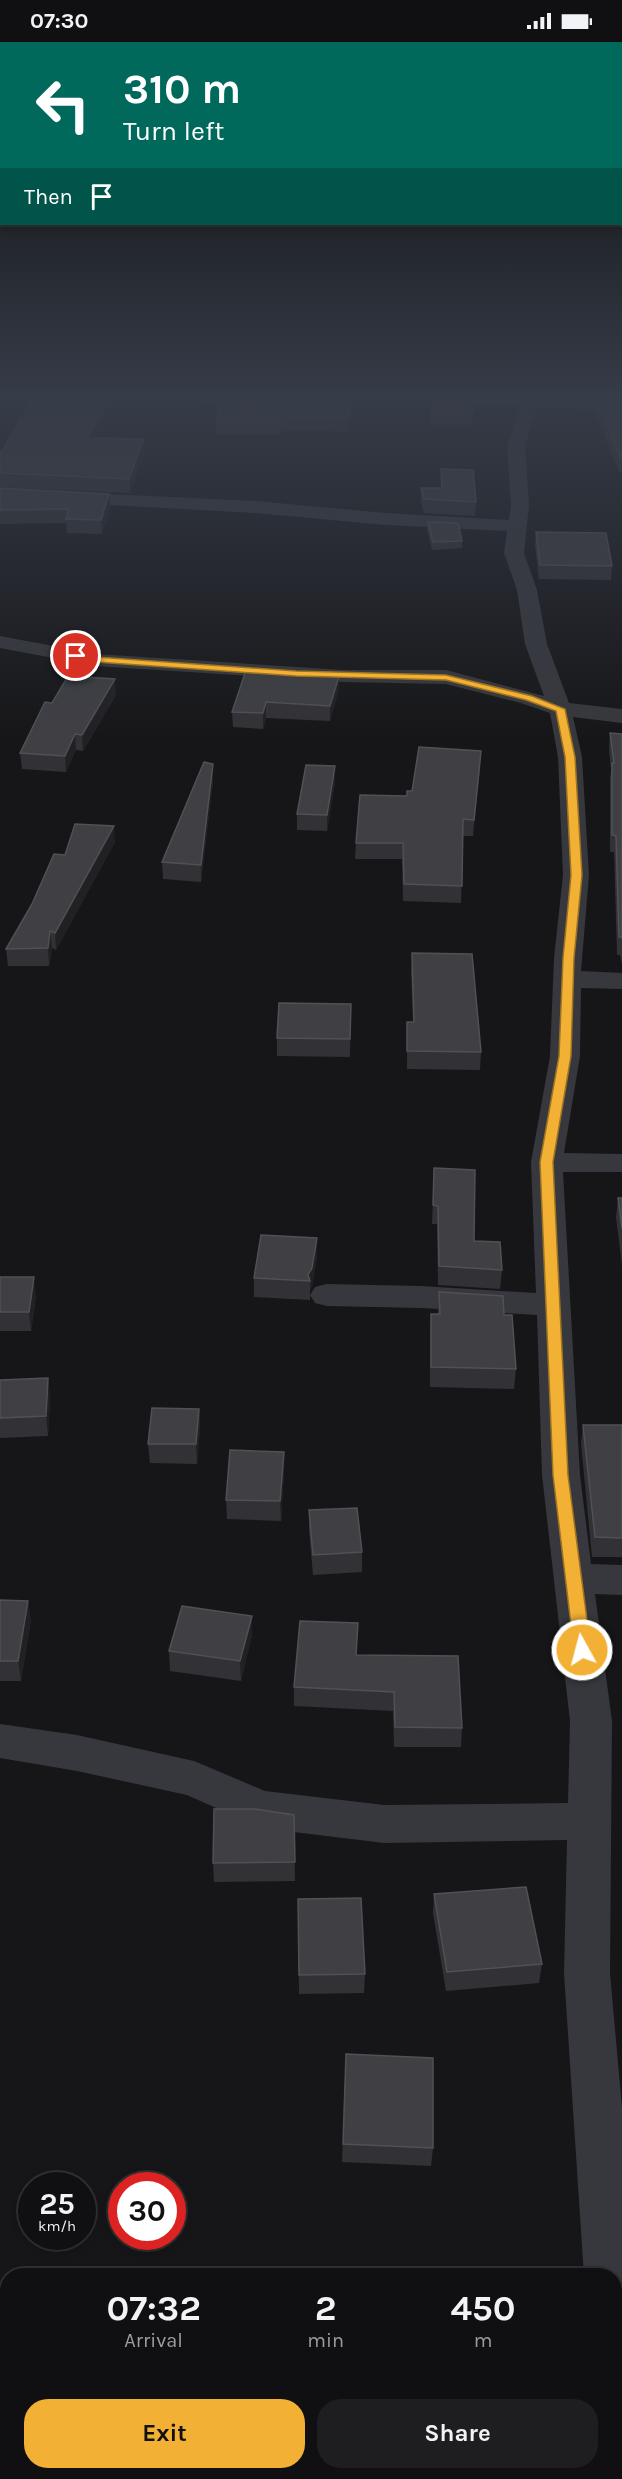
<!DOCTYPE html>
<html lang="en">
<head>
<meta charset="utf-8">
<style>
  :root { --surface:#101012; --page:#1e1e20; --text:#f1f3f6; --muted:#9c9d9f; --line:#303032; --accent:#f2b134 }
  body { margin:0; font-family:Karla,sans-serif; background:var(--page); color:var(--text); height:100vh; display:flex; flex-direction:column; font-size:22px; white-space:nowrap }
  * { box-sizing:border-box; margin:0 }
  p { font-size:20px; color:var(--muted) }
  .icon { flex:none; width:33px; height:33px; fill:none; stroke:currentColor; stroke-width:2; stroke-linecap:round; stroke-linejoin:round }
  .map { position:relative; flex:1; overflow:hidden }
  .details { position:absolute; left:0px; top:2226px; width:622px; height:212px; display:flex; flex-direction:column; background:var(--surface); border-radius:24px 24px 0 0; box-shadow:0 3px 9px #0003,0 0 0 2px var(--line) }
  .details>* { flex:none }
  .guide { position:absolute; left:0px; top:0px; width:622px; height:183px; box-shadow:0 3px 9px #0003,0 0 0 2px var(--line); background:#00695c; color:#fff; overflow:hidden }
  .speed { position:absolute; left:18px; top:2130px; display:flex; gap:12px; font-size:30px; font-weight:700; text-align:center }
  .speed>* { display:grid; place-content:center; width:78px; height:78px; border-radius:50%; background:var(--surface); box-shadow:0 3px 9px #0003,0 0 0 2px var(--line); line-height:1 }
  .speed small { font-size:15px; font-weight:400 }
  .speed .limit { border:9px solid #d22; background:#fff; color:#111 }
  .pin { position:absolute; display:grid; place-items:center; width:51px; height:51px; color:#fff; margin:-26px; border:3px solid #fff; border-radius:50%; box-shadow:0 2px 6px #0007 }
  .me { position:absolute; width:66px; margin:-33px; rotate:353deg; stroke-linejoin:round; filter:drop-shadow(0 0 4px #0008) }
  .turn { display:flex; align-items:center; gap:21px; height:126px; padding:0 24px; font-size:27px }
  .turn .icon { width:78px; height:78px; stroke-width:2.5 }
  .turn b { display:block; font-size:42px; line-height:51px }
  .then { display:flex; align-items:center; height:57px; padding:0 24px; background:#0003; gap:12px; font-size:22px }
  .eta { display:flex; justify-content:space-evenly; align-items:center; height:102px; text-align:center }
  .eta b { font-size:36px; font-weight:700; line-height:42px }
  .button { display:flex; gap:12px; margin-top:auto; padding:12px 24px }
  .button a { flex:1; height:69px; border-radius:24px; background:var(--accent); color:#111; font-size:24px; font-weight:700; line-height:69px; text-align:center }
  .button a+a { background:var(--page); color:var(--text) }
  .status { display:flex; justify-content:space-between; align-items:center; height:42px; padding:0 30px; background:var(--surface); direction:ltr }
  .status svg { height:16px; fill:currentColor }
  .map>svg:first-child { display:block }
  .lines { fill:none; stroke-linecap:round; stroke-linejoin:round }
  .street { fill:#37383d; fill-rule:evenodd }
  .secondary { fill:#45474d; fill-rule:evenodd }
  .wall { fill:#323236 }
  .shaded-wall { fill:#212124 }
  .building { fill:#3f3f44; stroke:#4f5156; stroke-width:1.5 }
  .route { fill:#f2b134; stroke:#9d7322; stroke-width:1.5 }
</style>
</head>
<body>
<div class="status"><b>07:30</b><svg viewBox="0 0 49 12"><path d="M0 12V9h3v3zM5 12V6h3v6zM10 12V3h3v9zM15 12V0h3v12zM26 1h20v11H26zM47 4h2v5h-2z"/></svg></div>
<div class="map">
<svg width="622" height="2437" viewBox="0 0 622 2437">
  <rect width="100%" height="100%" fill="#161618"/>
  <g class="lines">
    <g class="street">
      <polygon points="527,356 536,357 538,360 525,403 529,463 524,511 537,548 547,602 569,661 622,667 622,681 573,675 582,715 589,833 581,929 622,931 622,947 581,946 580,1014 564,1111 622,1112 622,1130 563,1130 580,1433 591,1522 622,1523 622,1553 595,1552 612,1679 610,1931 622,2066 622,2255 615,2258 615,2234 584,2234 564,1931 567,1798 384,1801 261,1786 187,1753 77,1729 0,1716 0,1682 77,1693 194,1719 265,1749 384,1763 568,1761 570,1679 542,1433 537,1273 421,1266 327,1264 315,1261 310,1253 315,1245 327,1242 421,1244 536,1251 531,1120 550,1014 554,916 563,833 558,715 550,671 521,661 446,642 343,640 96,624 0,606 0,594 96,612 343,628 446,628 544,654 525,602 517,548 504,511 507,489 386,483 255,471 0,457 0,447 255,459 386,471 509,478 511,463 507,403 522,360"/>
      <polygon points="615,2266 622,2269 622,2411 615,2408"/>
    </g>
    <polygon class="secondary" points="426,356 622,358 622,368 434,361"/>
  </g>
  <g class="wall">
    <polygon points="118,356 94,397 144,397 144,411 130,451 0,445 0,409 2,409"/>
    <polygon points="202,356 360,356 347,390 281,387 280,393 216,392 216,380 220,360 202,360"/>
    <polygon points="430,356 471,356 473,370 472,383 430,383"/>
    <polygon points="597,357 622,357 622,430 619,430 595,369"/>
    <polygon points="441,427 476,460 475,474 424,471 421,460 421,446 441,446"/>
    <polygon points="0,446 109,452 110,465 102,492 67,491 66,481 0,482"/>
    <polygon points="428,480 462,499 462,506 432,508 427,487"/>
    <polygon points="536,490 612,524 611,538 539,537 535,504"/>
    <polygon points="339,634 338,650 330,679 266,676 263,687 233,685 232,670"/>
    <polygon points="116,653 83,709 76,708 66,730 22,727 20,711 52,661"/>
    <polygon points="610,691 622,692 622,922 620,913 617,913 614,810 610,810 610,737 611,728 609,707"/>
    <polygon points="213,722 213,739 201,840 163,837 162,820"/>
    <polygon points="480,725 473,794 463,794 461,861 403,859 402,817 355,817 356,801 412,749"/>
    <polygon points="335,740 327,789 297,788 297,772"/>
    <polygon points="115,800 56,908 52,906 49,924 8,924 6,907"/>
    <polygon points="412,911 481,1010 480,1028 407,1027 407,980 413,980 411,929"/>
    <polygon points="351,962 350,1015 277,1014 277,996"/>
    <polygon points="434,1126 474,1199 502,1228 500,1247 438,1243 437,1182 432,1182"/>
    <polygon points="618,1156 622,1156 622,1223 616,1175"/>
    <polygon points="317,1196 317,1215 312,1245 310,1248 310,1258 254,1255 254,1236"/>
    <polygon points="0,1235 36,1254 31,1289 0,1289"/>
    <polygon points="439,1250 504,1273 516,1327 514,1347 430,1345 430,1291 431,1272 438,1272"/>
    <polygon points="48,1336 50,1355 48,1394 0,1396 0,1338"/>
    <polygon points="199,1367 200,1386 197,1422 150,1421 148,1402"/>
    <polygon points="583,1383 622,1383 622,1515 592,1515 581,1402"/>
    <polygon points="284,1410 284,1429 281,1479 227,1477 226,1458"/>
    <polygon points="309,1468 362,1510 362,1530 313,1533 309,1488"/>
    <polygon points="0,1558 31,1578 21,1639 0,1639"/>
    <polygon points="252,1593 241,1639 170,1629 169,1609"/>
    <polygon points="357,1614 462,1686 461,1705 394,1705 393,1669 294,1664 294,1645"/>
    <polygon points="294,1773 295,1839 214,1840 213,1821"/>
    <polygon points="434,1852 542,1922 539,1941 446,1949 433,1871"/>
    <polygon points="298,1857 365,1932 364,1951 299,1952"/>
    <polygon points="346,2012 433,2106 431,2124 342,2120"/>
  </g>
  <g class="shaded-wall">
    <polygon points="110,356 118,356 87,409 86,396"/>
    <polygon points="355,356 360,356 347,390 347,377"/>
    <polygon points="144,397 144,411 130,451 129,437"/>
    <polygon points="109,452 110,465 102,492 101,478"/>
    <polygon points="339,634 338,650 330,679 330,664"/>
    <polygon points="115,637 116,653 83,709 82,693"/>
    <polygon points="266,660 266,676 263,687 263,671"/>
    <polygon points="75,692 76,708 66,730 65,714"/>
    <polygon points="481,709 480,725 473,794 474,778"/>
    <polygon points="213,722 213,739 201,840 201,823"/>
    <polygon points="335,724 335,740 327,789 327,773"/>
    <polygon points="114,784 115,800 56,908 55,891"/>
    <polygon points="50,889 52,906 49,924 48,906"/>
    <polygon points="317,1196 317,1215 312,1245 310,1248 310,1239 308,1233"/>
    <polygon points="34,1235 36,1254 31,1289 29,1270"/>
    <polygon points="48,1336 50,1355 48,1394 46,1374"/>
    <polygon points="199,1367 200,1386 197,1422 196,1402"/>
    <polygon points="284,1410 284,1429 281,1479 280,1459"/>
    <polygon points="28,1559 31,1578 21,1639 18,1619"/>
    <polygon points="252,1574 252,1593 241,1639 240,1619"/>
  </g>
  <g class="building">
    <polygon points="33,356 110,356 86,396 144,397 129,437 0,431 0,409 2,409"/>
    <polygon points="221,356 355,356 347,377 280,374 280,380 216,380"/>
    <polygon points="431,356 471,356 473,370 431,370"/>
    <polygon points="597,357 622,357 622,417 621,417"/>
    <polygon points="441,427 473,428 476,460 424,457 421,446 442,446"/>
    <polygon points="0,446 109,452 101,478 66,477 69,467 0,468"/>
    <polygon points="428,480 458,481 462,499 433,500"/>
    <polygon points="536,490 606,491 612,524 540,523"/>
    <polygon points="246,628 339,634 330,664 266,660 263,671 232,670"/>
    <polygon points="68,634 115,637 82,693 75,692 65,714 20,711 45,660 52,661"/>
    <polygon points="610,691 622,692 622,897 622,895 619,895 616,794 612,793 612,721 614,721"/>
    <polygon points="419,705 481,709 474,778 463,777 462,844 404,842 403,801 356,801 360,753 407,754 407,749 412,749"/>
    <polygon points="204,720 213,722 201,823 162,820"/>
    <polygon points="306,723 335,724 327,773 297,772"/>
    <polygon points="75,782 114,784 55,891 50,889 48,906 6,907 32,862 54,812 65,813"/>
    <polygon points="412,911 472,912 481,1010 407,1009 407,980 414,980"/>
    <polygon points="279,961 351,962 350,997 277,996"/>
    <polygon points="434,1126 475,1128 474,1199 500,1200 502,1228 439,1224 438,1164 433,1163"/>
    <polygon points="618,1156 622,1156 622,1186"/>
    <polygon points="261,1193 317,1196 312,1226 308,1233 310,1239 254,1236"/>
    <polygon points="0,1235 34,1235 29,1270 0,1270"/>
    <polygon points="439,1250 503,1254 504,1273 512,1273 516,1327 431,1325 431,1272 440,1272"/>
    <polygon points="48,1336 46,1374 0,1376 0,1338"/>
    <polygon points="152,1366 199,1367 196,1402 148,1402"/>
    <polygon points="583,1383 622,1383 622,1496 595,1495"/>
    <polygon points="230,1408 284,1410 280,1459 226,1458"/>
    <polygon points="357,1466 362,1510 313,1513 309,1468"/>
    <polygon points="0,1558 28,1559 18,1619 0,1619"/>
    <polygon points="182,1564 252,1574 240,1619 169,1609"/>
    <polygon points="300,1579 358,1581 356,1613 458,1614 462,1686 395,1685 394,1650 294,1645"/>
    <polygon points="214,1767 255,1767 294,1773 295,1820 213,1821"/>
    <polygon points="526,1845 542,1922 447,1930 434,1852"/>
    <polygon points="361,1856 365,1932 299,1933 298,1857"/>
    <polygon points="346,2012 433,2016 433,2106 343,2102"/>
  </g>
  <linearGradient id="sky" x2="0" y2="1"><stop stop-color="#0c0c0d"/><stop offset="0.51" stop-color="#363c48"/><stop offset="1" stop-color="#363c48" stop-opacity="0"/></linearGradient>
  <rect width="622" height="697" fill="url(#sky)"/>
  <polygon class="route" points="76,611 96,615 296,629 446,633 532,654 565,667 575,715 582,833 574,916 571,1014 553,1120 568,1433 591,1608 588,1612 582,1614 577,1612 574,1608 553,1433 540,1120 559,1014 563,916 571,833 565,715 556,669 526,658 446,638 296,634 96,620 73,616 73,612"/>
</svg>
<div class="speed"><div>25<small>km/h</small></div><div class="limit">30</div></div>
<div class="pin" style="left:76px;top:614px;background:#d93025"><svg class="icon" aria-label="arrive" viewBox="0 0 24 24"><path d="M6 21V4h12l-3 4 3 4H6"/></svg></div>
<svg class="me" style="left:582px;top:1608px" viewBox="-20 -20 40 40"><circle r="17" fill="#f2b134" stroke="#fff" stroke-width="3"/><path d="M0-11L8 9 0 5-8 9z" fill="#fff"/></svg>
<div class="guide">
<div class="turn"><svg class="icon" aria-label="left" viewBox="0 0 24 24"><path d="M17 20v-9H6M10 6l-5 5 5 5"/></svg><div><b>310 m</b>Turn left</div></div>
<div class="then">Then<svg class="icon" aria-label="arrive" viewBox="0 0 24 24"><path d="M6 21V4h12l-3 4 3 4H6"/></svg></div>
</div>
<section class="details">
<div class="eta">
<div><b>07:32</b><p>Arrival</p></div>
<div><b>2</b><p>min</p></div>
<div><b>450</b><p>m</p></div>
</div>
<div class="button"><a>Exit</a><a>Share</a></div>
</section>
</div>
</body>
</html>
